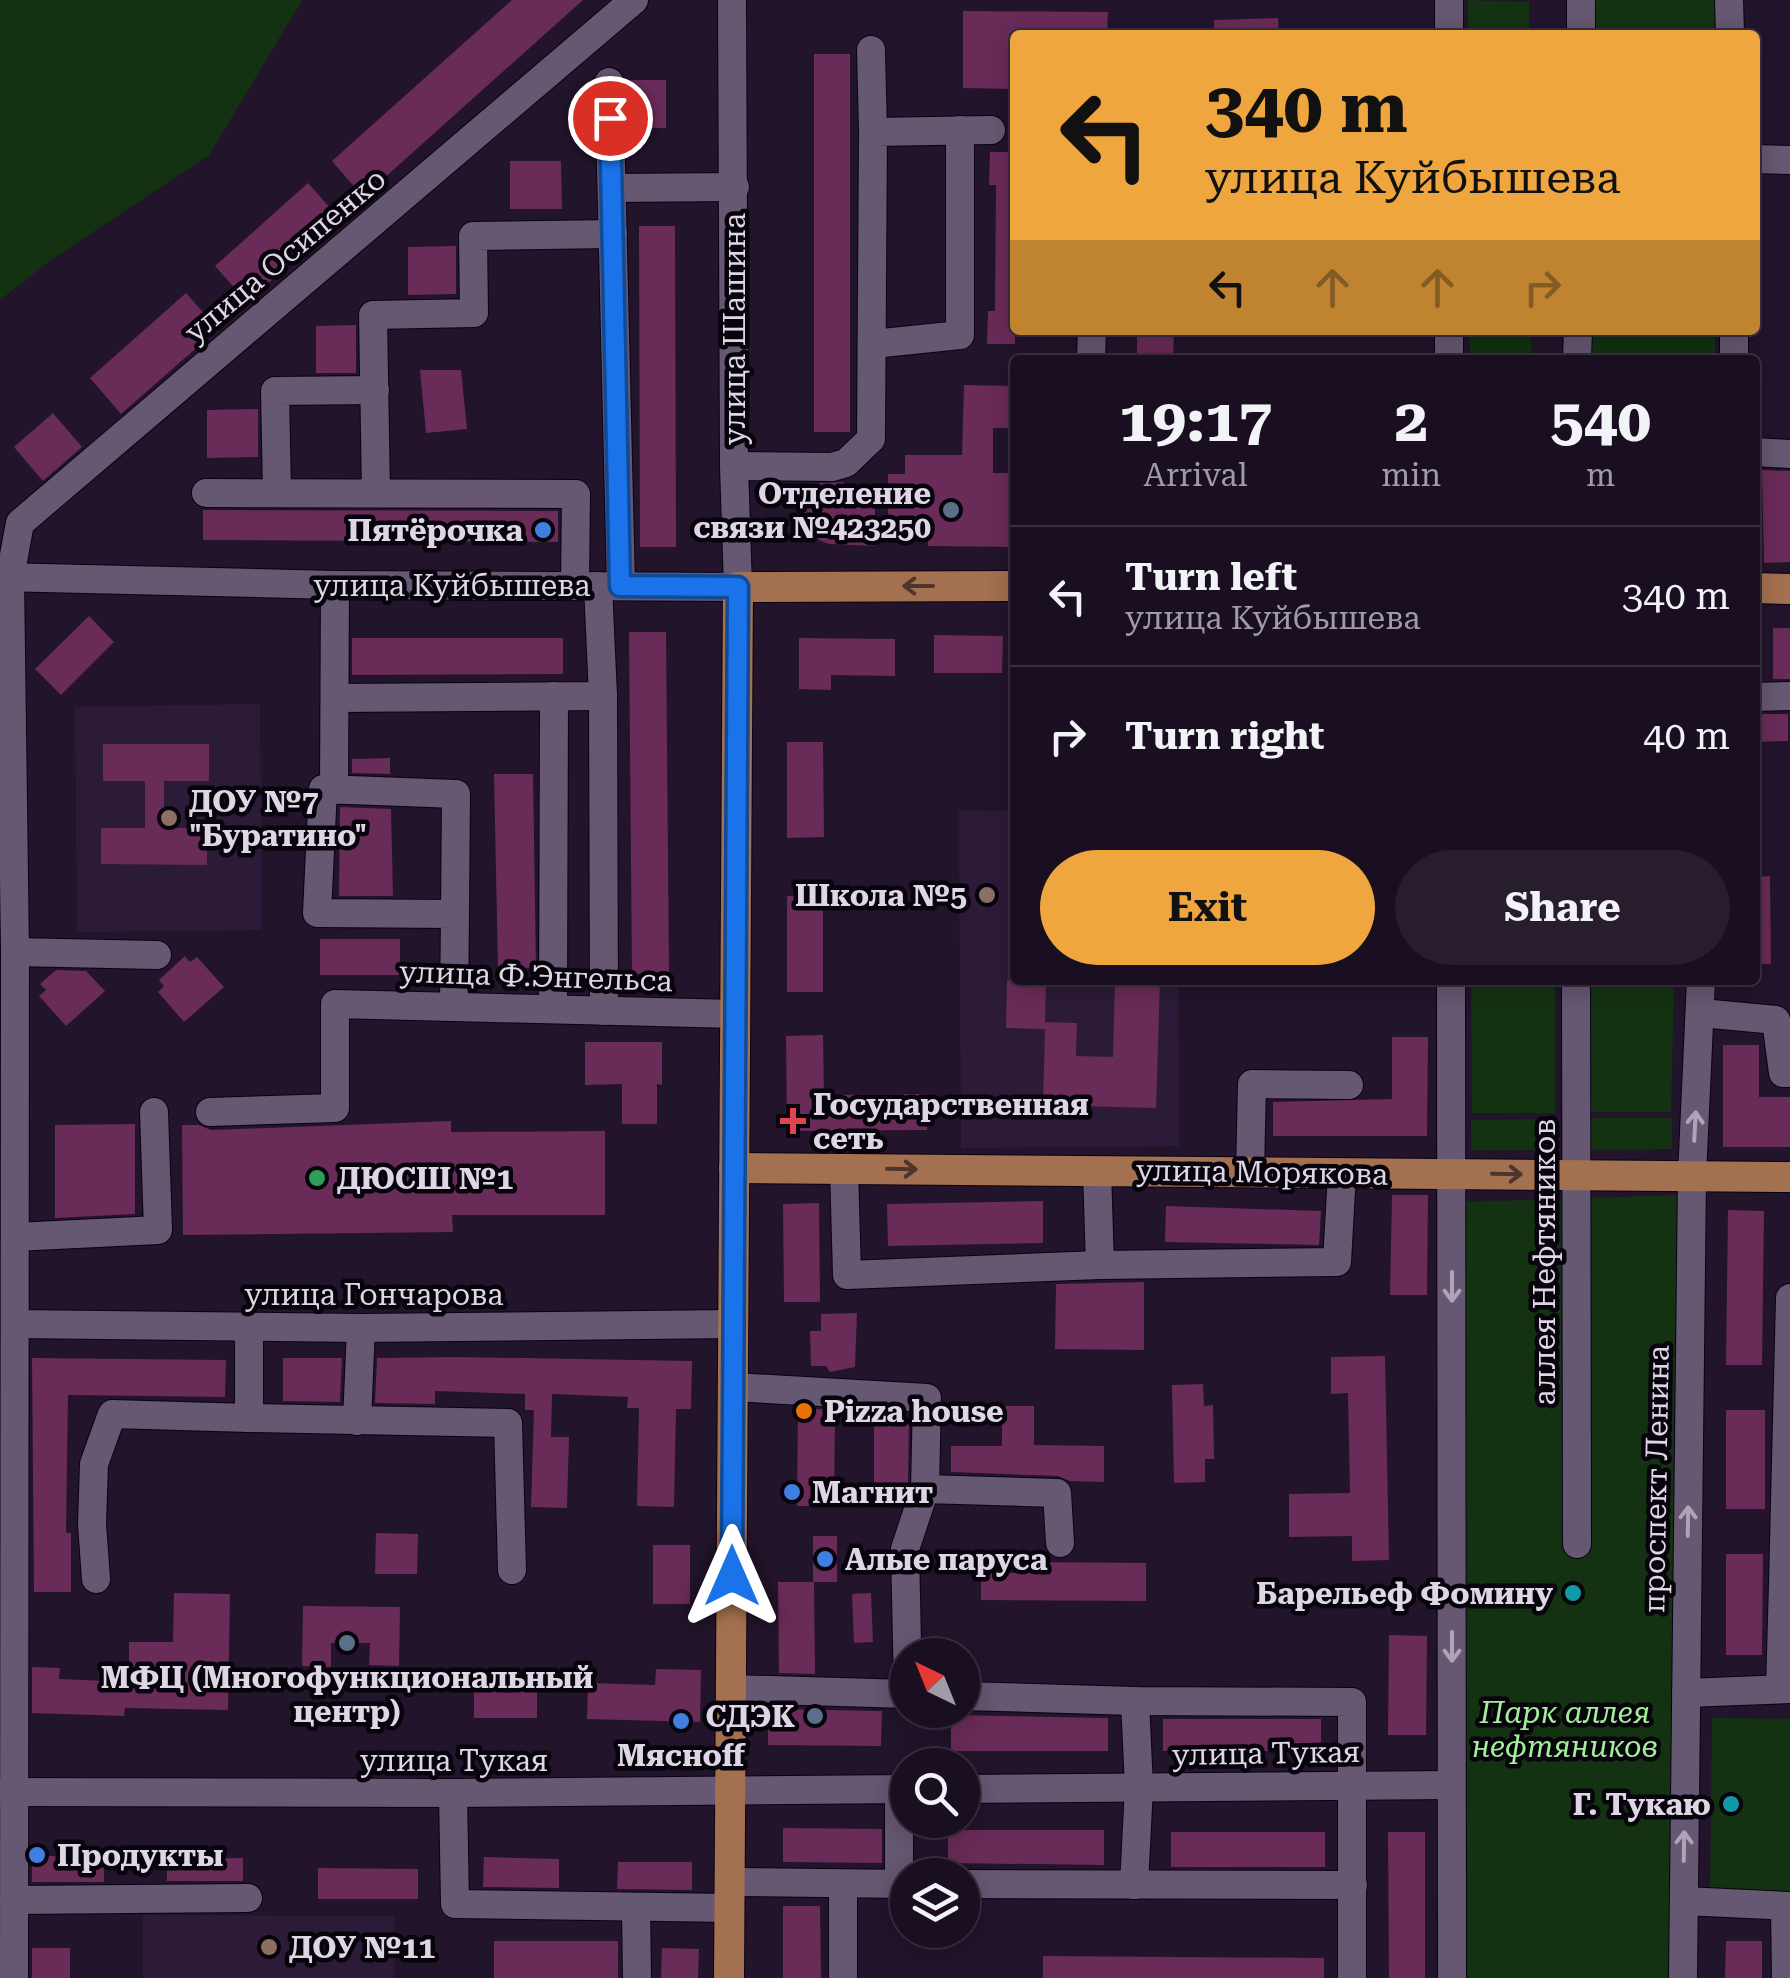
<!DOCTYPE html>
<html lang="en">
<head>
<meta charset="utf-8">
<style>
  :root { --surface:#1a0f20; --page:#271d2d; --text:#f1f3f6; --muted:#9f9ca5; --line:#382f3e; --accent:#f0a63e }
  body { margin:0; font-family:"Roboto Serif",serif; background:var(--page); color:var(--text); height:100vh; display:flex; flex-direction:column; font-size:38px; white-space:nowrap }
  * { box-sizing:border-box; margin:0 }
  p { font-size:32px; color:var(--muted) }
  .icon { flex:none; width:55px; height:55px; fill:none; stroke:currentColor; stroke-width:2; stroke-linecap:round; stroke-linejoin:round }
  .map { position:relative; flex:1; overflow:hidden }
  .drawer { position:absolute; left:1010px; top:355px; width:750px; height:630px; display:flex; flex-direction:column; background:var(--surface); border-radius:10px; box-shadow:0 5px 25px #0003,0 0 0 2px var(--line) }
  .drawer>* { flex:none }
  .guide { position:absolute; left:1010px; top:30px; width:750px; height:305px; border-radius:10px; box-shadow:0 5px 25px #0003,0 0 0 2px var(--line); background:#f0a63e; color:#111; overflow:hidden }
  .needle { width:65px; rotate:317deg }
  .tools { position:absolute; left:890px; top:1638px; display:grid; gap:20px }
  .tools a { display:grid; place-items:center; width:90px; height:90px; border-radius:50%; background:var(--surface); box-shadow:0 5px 25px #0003,0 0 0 2px var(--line); font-size:50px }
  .pin { position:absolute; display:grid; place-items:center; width:85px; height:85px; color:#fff; margin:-42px; border:5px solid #fff; border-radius:50%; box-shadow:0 2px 10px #0007 }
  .me { position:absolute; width:110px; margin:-55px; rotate:0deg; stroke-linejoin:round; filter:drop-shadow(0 0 8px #0008) }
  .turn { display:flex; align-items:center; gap:35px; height:210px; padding:0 30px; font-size:45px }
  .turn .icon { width:130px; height:130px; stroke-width:2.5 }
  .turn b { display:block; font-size:70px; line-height:85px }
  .lanes { display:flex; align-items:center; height:95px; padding:0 30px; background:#0003; justify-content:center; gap:50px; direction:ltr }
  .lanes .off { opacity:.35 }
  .eta { display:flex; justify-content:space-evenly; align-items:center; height:170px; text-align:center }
  .eta b { font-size:60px; font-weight:700; line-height:70px }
  .action { display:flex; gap:20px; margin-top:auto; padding:20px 30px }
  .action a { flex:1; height:115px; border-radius:60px; background:var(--accent); color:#111; font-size:40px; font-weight:700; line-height:115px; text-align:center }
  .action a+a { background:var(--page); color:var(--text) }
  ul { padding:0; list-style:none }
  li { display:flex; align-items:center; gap:30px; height:140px; padding:0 30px; border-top:2px solid var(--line) }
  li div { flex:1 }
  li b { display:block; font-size:38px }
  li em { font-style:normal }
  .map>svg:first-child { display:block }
  .built { fill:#2c1b38 }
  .green { fill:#133211 }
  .building { fill:#692b58 }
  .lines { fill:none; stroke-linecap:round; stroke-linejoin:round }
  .minor-casing { stroke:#0b0213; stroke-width:30 }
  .major-casing { stroke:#0b0213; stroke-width:32 }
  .minor { stroke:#665772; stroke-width:28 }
  .major { stroke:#a37050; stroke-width:30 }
  .oneway { stroke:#4e352b }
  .oneway2 { stroke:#aea3b7 }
  .route-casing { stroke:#114b97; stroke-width:25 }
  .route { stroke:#1a73e8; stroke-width:18 }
  .service-dot { fill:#5c6f8a; stroke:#08040c; stroke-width:4 }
  .shop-dot { fill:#3f7fe0; stroke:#08040c; stroke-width:4 }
  .education-dot { fill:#8d6e63; stroke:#08040c; stroke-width:4 }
  .health-dot { fill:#e0444e; stroke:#08040c; stroke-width:4 }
  .leisure-dot { fill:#2e9e5b; stroke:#08040c; stroke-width:4 }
  .food-dot { fill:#e8710a; stroke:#08040c; stroke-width:4 }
  .culture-dot { fill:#0f9aa8; stroke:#08040c; stroke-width:4 }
  .labels { text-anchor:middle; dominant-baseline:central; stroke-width:9; stroke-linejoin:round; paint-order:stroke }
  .street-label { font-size:30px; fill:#ded5e5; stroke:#08040c }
  .poi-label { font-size:30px; font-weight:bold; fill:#ded5e5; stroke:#08040c; text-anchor:start }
  .park-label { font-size:30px; font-style:italic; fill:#a2ef9a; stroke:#08040c }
</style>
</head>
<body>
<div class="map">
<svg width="1790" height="1978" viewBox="0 0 1790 1978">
  <rect width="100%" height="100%" fill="#22142b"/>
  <g class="built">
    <polygon points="260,704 262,930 77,932 75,707"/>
    <polygon points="959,811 1015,811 1015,980 1178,980 1179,1146 961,1148"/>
    <polygon points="143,1915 394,1916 394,1978 143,1978"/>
  </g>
  <g class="green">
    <polygon points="0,0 302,0 209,155 51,260 0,300"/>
    <polygon points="1468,0 1529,2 1529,35 1468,35"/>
    <polygon points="1594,0 1722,0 1721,35 1593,35"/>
    <rect x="1470" y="330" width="61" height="30"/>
    <polygon points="1580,330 1715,330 1715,360 1578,360"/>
    <polygon points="1471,980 1555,980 1555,1113 1472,1113"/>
    <polygon points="1585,980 1674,980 1671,1112 1586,1112"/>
    <polygon points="1585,1118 1672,1118 1672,1149 1585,1150"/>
    <polygon points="1555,1119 1555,1150 1471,1150 1471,1120"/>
    <polygon points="1677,1195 1671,1978 1455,1978 1461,1202"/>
    <polygon points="1712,1718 1790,1719 1790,1896 1710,1895"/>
  </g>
  <g class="building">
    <polygon points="512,0 583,0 363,197 332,161"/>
    <polygon points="963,11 1108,12 1107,35 1015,35 1015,89 963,88"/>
    <polygon points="1278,18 1279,35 1214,35 1214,20"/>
    <rect x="814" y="54" width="36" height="378"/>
    <polygon points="626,80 666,80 666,128 628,128"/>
    <polygon points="990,152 1015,152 1015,344 987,344 988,311 995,311 996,185 989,185"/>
    <polygon points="510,161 561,161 562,209 510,209"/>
    <polygon points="308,183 340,219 247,302 215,266"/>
    <polygon points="639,226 675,226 676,547 640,547"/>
    <polygon points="456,246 456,294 408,295 408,247"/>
    <polygon points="186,293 218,329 121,414 90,378"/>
    <polygon points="356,325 356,373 316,373 316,326"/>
    <polygon points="1137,330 1174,330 1173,360 1137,360"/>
    <polygon points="420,370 461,370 467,429 426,433"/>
    <polygon points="964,385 1015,386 1015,428 993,428 993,473 1012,473 1015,547 928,546 928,521 888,521 888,474 905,474 905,455 962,455"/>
    <polygon points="258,409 258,457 207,458 207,410"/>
    <polygon points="53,413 82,447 43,481 14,447"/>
    <polygon points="1762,470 1790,471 1790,562 1764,563"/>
    <polygon points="844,482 842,507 875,507 875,546 829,544 819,540 806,525 801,508 801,484"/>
    <polygon points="203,510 558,511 558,542 203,540"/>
    <polygon points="89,616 114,642 61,695 35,669"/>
    <rect x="1773" y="628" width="17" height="51"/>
    <polygon points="629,632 666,632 669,973 632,974"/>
    <polygon points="934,635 1003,636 1002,673 934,673"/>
    <polygon points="352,638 563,638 563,674 352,675"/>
    <polygon points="799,638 895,639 895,676 831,675 831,690 799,689"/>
    <polygon points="1755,714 1788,714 1788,741 1755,742"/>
    <polygon points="787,742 823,742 824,837 787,838"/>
    <polygon points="103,744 209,744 209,781 164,781 164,828 207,828 207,865 101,864 101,828 145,828 145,781 103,781"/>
    <polygon points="390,758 390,774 352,773 352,759"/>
    <polygon points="494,774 533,774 536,968 498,968"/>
    <polygon points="340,807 391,809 393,896 339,896"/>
    <polygon points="1770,876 1771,964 1755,964 1755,877"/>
    <rect x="787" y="896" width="36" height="96"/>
    <rect x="320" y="939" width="80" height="36"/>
    <polygon points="185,956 190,962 197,957 224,987 184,1022 158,992 164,986 159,980"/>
    <polygon points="56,970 86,971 105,991 66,1026 39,996 46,990 40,984"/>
    <polygon points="1007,980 1046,980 1045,1025 1045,1022 1077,1023 1076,1056 1113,1057 1115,980 1160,980 1156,1108 1043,1105 1045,1029 1006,1028"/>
    <polygon points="823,1035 824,1095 927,1094 927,1130 787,1131 786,1036"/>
    <polygon points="1392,1037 1428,1037 1427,1136 1273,1136 1273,1102 1392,1099"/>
    <polygon points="585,1042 662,1042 662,1085 657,1084 657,1124 622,1124 622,1084 585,1085"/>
    <polygon points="1723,1045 1759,1045 1759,1097 1790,1097 1790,1147 1723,1147"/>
    <polygon points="451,1121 451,1132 605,1131 605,1215 452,1215 453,1232 183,1235 182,1125 199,1125 211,1130"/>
    <polygon points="135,1124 135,1214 55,1218 55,1125"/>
    <polygon points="1392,1195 1428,1195 1427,1295 1390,1295"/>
    <polygon points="1043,1201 1043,1243 888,1246 887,1204"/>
    <polygon points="819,1203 820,1302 784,1302 783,1204"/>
    <polygon points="1166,1206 1321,1211 1319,1245 1165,1242"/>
    <polygon points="1728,1210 1764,1211 1762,1365 1726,1365"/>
    <polygon points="1144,1282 1144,1350 1055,1349 1056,1284"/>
    <polygon points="857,1313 855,1367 830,1372 826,1366 811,1366 810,1331 821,1331 821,1314"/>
    <polygon points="1385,1356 1389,1560 1352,1561 1352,1536 1289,1537 1289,1494 1350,1493 1348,1393 1331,1394 1331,1357"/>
    <polygon points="458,1357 692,1361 691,1409 676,1409 674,1507 637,1506 639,1408 627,1408 628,1397 552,1394 551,1437 569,1437 567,1508 531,1507 534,1410 525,1410 525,1394 435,1391 435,1404 375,1403 377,1358"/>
    <polygon points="32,1358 226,1360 225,1397 68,1395 66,1533 71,1533 71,1592 34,1592"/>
    <polygon points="283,1358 342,1358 340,1402 283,1401"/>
    <polygon points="1203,1384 1204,1406 1213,1405 1214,1459 1205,1459 1205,1482 1174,1483 1172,1385"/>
    <polygon points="1002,1406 1034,1406 1034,1445 1104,1446 1104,1482 1070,1481 1058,1476 951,1472 951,1446 1002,1446"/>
    <polygon points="798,1408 835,1410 834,1506 797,1506"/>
    <rect x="1726" y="1410" width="39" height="99"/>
    <polygon points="874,1418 909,1418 908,1486 901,1506 874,1506"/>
    <polygon points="376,1533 418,1534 417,1574 375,1574"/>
    <polygon points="813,1536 837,1536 837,1582 814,1582 815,1674 779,1673 778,1582 813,1582"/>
    <rect x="653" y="1545" width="37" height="59"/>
    <polygon points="1726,1554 1763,1554 1762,1655 1726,1655"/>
    <polygon points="1029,1562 1146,1563 1146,1601 981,1600 981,1573 1029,1573"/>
    <polygon points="174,1593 230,1594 228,1710 125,1708 124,1716 32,1713 32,1667 60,1668 59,1679 106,1681 106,1672 129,1673 129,1642 173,1642"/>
    <polygon points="871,1593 873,1642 854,1643 852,1594"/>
    <polygon points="303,1606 400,1607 399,1666 369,1665 370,1643 331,1643 331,1667 302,1666"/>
    <polygon points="1389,1635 1427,1636 1426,1735 1388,1735"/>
    <polygon points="656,1669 701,1670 700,1722 587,1719 588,1683 655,1685"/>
    <rect x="474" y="1672" width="63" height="46"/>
    <polygon points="768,1709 882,1711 881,1746 768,1745"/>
    <polygon points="951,1715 1108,1718 1108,1751 951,1751"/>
    <rect x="1163" y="1719" width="158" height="32"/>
    <polygon points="783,1828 882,1829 882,1863 783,1862"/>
    <polygon points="948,1830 1104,1830 1104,1865 948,1863"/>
    <rect x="1171" y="1832" width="154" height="35"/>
    <polygon points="1388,1832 1425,1832 1425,1978 1389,1978"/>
    <rect x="32" y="1856" width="72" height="26"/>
    <polygon points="484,1857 559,1859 559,1888 483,1887"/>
    <polygon points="243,1858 243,1881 167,1881 167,1859"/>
    <polygon points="618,1862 692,1862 692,1890 617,1889"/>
    <polygon points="318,1868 418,1869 418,1899 318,1899"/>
    <polygon points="783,1906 820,1906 821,1978 783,1978"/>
    <rect x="494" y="1941" width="124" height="37"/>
    <polygon points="1726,1941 1762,1941 1762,1978 1725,1978"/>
    <rect x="32" y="1948" width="38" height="30"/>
    <polygon points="662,1948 699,1949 698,1978 661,1978"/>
    <polygon points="1043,1956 1324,1958 1324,1978 1043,1978"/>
  </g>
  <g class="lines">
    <defs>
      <g id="minor">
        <polyline points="1729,0 1730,35"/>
        <polyline points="1449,35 1449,0"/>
        <polyline points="1581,35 1581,0"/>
        <polyline points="871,50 873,132"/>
        <polyline points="609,82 621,586"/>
        <polyline points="1755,159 1790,160"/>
        <polyline points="612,188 735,187"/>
        <polyline points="1449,330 1449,360"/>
        <polyline points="1734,330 1734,360"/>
        <polyline points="873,344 960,335 960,130"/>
        <polyline points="1091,360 1092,330"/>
        <polyline points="1577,360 1578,330"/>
        <polyline points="1755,452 1790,454"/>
        <polyline points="734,466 832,467 846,463 871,439 873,132 991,130"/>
        <polyline points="206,493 576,494 575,586"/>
        <polyline points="277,493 275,391 375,390"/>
        <polyline points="376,493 373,315 474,313 473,236 613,234"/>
        <polyline points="0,577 335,585 738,587 734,466 732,0"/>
        <polyline points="603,696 604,1011"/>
        <polyline points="1755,697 1790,696"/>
        <polyline points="335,698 603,696 598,586"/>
        <polyline points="334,790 335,585"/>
        <polyline points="15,952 157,955"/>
        <polyline points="1451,980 1452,1978"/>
        <polyline points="1576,980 1577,1544"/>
        <polyline points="454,1007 455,914 317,913 323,789 456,794 455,914"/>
        <polyline points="553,1009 554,696"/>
        <polyline points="1701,1013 1776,1020 1783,1073 1790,1073"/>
        <polyline points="210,1112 335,1108 335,1004 735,1014"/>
        <polyline points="844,1168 847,1275 1100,1265 1337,1262 1342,1173"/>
        <polyline points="1097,1171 1100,1265"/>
        <polyline points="1250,1172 1252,1084 1349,1085"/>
        <polyline points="15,1237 158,1230 154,1112"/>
        <polyline points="15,1324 361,1328 733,1324"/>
        <polyline points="249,1326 249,1418 508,1423 512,1570"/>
        <polyline points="733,1387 927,1398 925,1489"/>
        <polyline points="357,1421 361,1328"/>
        <polyline points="96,1579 92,1524 94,1464 112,1414 249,1418"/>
        <polyline points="1783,1583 1790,1298"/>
        <polyline points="732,1689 908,1694"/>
        <polyline points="1780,1689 1783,1583 1790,1583"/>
        <polyline points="908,1691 905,1549 925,1489 1057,1493 1060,1543"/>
        <polyline points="1686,1693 1790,1689"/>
        <polyline points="962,1696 1135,1701 1352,1702 1352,1978"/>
        <polyline points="962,1789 1451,1785"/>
        <polyline points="0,1792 453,1793 908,1789"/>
        <polyline points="453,1793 455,1904 730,1908"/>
        <polyline points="731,1882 908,1884"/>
        <polyline points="899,1884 899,1789"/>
        <polyline points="962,1884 1353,1885"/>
        <polyline points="1134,1885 1139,1787 1135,1701"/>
        <polyline points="14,1900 248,1898"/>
        <polyline points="1684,1901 1790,1906"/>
        <polyline points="1785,1906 1786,1978"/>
        <polyline points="636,1907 637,1978"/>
        <polyline points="14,1978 15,952 10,577 20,523 634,0"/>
        <polyline points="843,1978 843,1885"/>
        <polyline points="1683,1978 1692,1176 1701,980"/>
      </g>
      <g id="major">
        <polyline points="1755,588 1790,589"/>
        <polyline points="734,1168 1790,1177"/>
        <polyline points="729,1978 738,587 1015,586"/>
      </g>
    </defs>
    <use href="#minor" class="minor-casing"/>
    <use href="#major" class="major-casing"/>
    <use href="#minor" class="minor"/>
    <use href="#major" class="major"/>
  </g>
  <defs><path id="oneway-shaft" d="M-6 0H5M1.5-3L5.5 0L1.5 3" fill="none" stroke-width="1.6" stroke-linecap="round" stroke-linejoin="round" transform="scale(2.5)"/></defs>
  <g class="oneway">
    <use href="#oneway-shaft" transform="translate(918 586) rotate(180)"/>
    <use href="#oneway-shaft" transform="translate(902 1169) rotate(1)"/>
    <use href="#oneway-shaft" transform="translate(1507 1174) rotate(1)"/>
  </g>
  <g class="oneway2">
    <use href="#oneway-shaft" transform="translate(1695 1126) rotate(-87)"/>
    <use href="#oneway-shaft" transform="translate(1452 1287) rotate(90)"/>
    <use href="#oneway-shaft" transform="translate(1688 1521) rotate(-89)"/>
    <use href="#oneway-shaft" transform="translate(1452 1647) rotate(90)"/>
    <use href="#oneway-shaft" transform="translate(1684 1846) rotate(-89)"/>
  </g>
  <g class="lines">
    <defs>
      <polyline id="route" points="610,118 620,586 738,587 732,1576"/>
    </defs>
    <use href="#route" class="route-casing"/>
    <use href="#route" class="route"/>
  </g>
  <g class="service-dot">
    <circle cx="951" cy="510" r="10"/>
    <circle cx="347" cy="1643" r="10"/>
    <circle cx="815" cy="1716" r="10"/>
  </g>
  <g class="shop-dot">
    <circle cx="543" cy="530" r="10"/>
    <circle cx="792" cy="1492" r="10"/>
    <circle cx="825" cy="1559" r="10"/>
    <circle cx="681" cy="1721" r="10"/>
    <circle cx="37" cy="1855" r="10"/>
  </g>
  <g class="education-dot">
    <circle cx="169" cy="818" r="10"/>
    <circle cx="987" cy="895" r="10"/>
    <circle cx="269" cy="1947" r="10"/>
  </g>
  <path class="health-dot" d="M788 1106h10v10h10v10h-10v10h-10v-10h-10v-10h10z"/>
  <circle class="leisure-dot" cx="317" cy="1178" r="10"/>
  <circle class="food-dot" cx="804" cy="1411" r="10"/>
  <g class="culture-dot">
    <circle cx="1573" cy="1593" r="10"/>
    <circle cx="1731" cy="1804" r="10"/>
  </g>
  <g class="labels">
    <g class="street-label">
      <text transform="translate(285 255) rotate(-40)">улица Осипенко</text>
      <text transform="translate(734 329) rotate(-90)">улица Шашина</text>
      <text x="452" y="585">улица Куйбышева</text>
      <text transform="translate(536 976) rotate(2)">улица Ф.Энгельса</text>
      <text transform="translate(1262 1172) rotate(1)">улица Морякова</text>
      <text transform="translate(1544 1262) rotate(-90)">аллея Нефтяников</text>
      <text x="374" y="1294">улица Гончарова</text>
      <text transform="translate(1656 1479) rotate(-89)">проспект Ленина</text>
      <text transform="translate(1266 1753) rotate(-1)">улица Тукая</text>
      <text x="454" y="1760">улица Тукая</text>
    </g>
    <g class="poi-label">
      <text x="931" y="493" text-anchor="end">Отделение<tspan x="931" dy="34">связи №423250</tspan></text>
      <text x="523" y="530" text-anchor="end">Пятёрочка</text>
      <text x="189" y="801">ДОУ №7<tspan x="189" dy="34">"Буратино"</tspan></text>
      <text x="967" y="895" text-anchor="end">Школа №5</text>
      <text x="813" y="1104">Государственная<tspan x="813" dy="34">сеть</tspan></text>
      <text x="337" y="1178">ДЮСШ №1</text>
      <text x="824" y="1411">Pizza house</text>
      <text x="812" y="1492">Магнит</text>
      <text x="845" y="1559">Алые паруса</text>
      <text x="1553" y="1593" text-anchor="end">Барельеф Фомину</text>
      <text x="347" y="1677" text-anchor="middle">МФЦ (Многофункциональный<tspan x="347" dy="34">центр)</tspan></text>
      <text x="795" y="1716" text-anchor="end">СДЭК</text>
      <text x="681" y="1755" text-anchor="middle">Мясноff</text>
      <text x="1711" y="1804" text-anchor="end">Г. Тукаю</text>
      <text x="57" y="1855">Продукты</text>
      <text x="289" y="1947">ДОУ №11</text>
    </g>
    <g class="park-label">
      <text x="1565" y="1712">Парк аллея<tspan x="1565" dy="34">нефтяников</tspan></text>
    </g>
  </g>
</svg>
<div class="tools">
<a><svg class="needle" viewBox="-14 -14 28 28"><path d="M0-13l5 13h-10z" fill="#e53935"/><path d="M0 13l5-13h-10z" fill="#9f9ca5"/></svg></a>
<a><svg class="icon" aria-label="search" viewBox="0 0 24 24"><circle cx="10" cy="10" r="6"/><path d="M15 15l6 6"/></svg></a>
<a><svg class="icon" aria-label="layers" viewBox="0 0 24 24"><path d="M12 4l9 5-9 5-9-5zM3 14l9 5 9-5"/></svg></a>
</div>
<div class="pin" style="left:610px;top:118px;background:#d93025"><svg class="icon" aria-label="arrive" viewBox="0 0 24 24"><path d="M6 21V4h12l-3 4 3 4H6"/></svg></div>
<svg class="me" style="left:732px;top:1576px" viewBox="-20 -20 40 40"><path d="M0-17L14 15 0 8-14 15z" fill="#1a73e8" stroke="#fff" stroke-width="4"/></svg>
<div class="guide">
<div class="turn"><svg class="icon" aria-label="left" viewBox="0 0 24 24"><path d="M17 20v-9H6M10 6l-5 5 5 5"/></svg><div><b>340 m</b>улица Куйбышева</div></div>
<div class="lanes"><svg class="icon" aria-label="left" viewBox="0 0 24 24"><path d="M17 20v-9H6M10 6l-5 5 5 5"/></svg><svg class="icon off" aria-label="ahead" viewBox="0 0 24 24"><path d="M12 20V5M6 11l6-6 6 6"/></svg><svg class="icon off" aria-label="ahead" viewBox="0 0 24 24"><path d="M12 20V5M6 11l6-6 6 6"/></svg><svg class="icon off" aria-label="right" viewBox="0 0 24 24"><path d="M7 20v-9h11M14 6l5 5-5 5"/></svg></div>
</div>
<section class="drawer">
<div class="eta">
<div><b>19:17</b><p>Arrival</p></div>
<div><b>2</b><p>min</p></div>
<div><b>540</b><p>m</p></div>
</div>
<ul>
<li><svg class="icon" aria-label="left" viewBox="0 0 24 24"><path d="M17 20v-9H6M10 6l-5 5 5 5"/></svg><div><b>Turn left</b><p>улица Куйбышева</p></div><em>340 m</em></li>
<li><svg class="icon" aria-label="right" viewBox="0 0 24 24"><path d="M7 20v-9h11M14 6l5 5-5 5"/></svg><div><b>Turn right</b></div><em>40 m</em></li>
</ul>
<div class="action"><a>Exit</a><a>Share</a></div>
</section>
</div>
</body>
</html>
